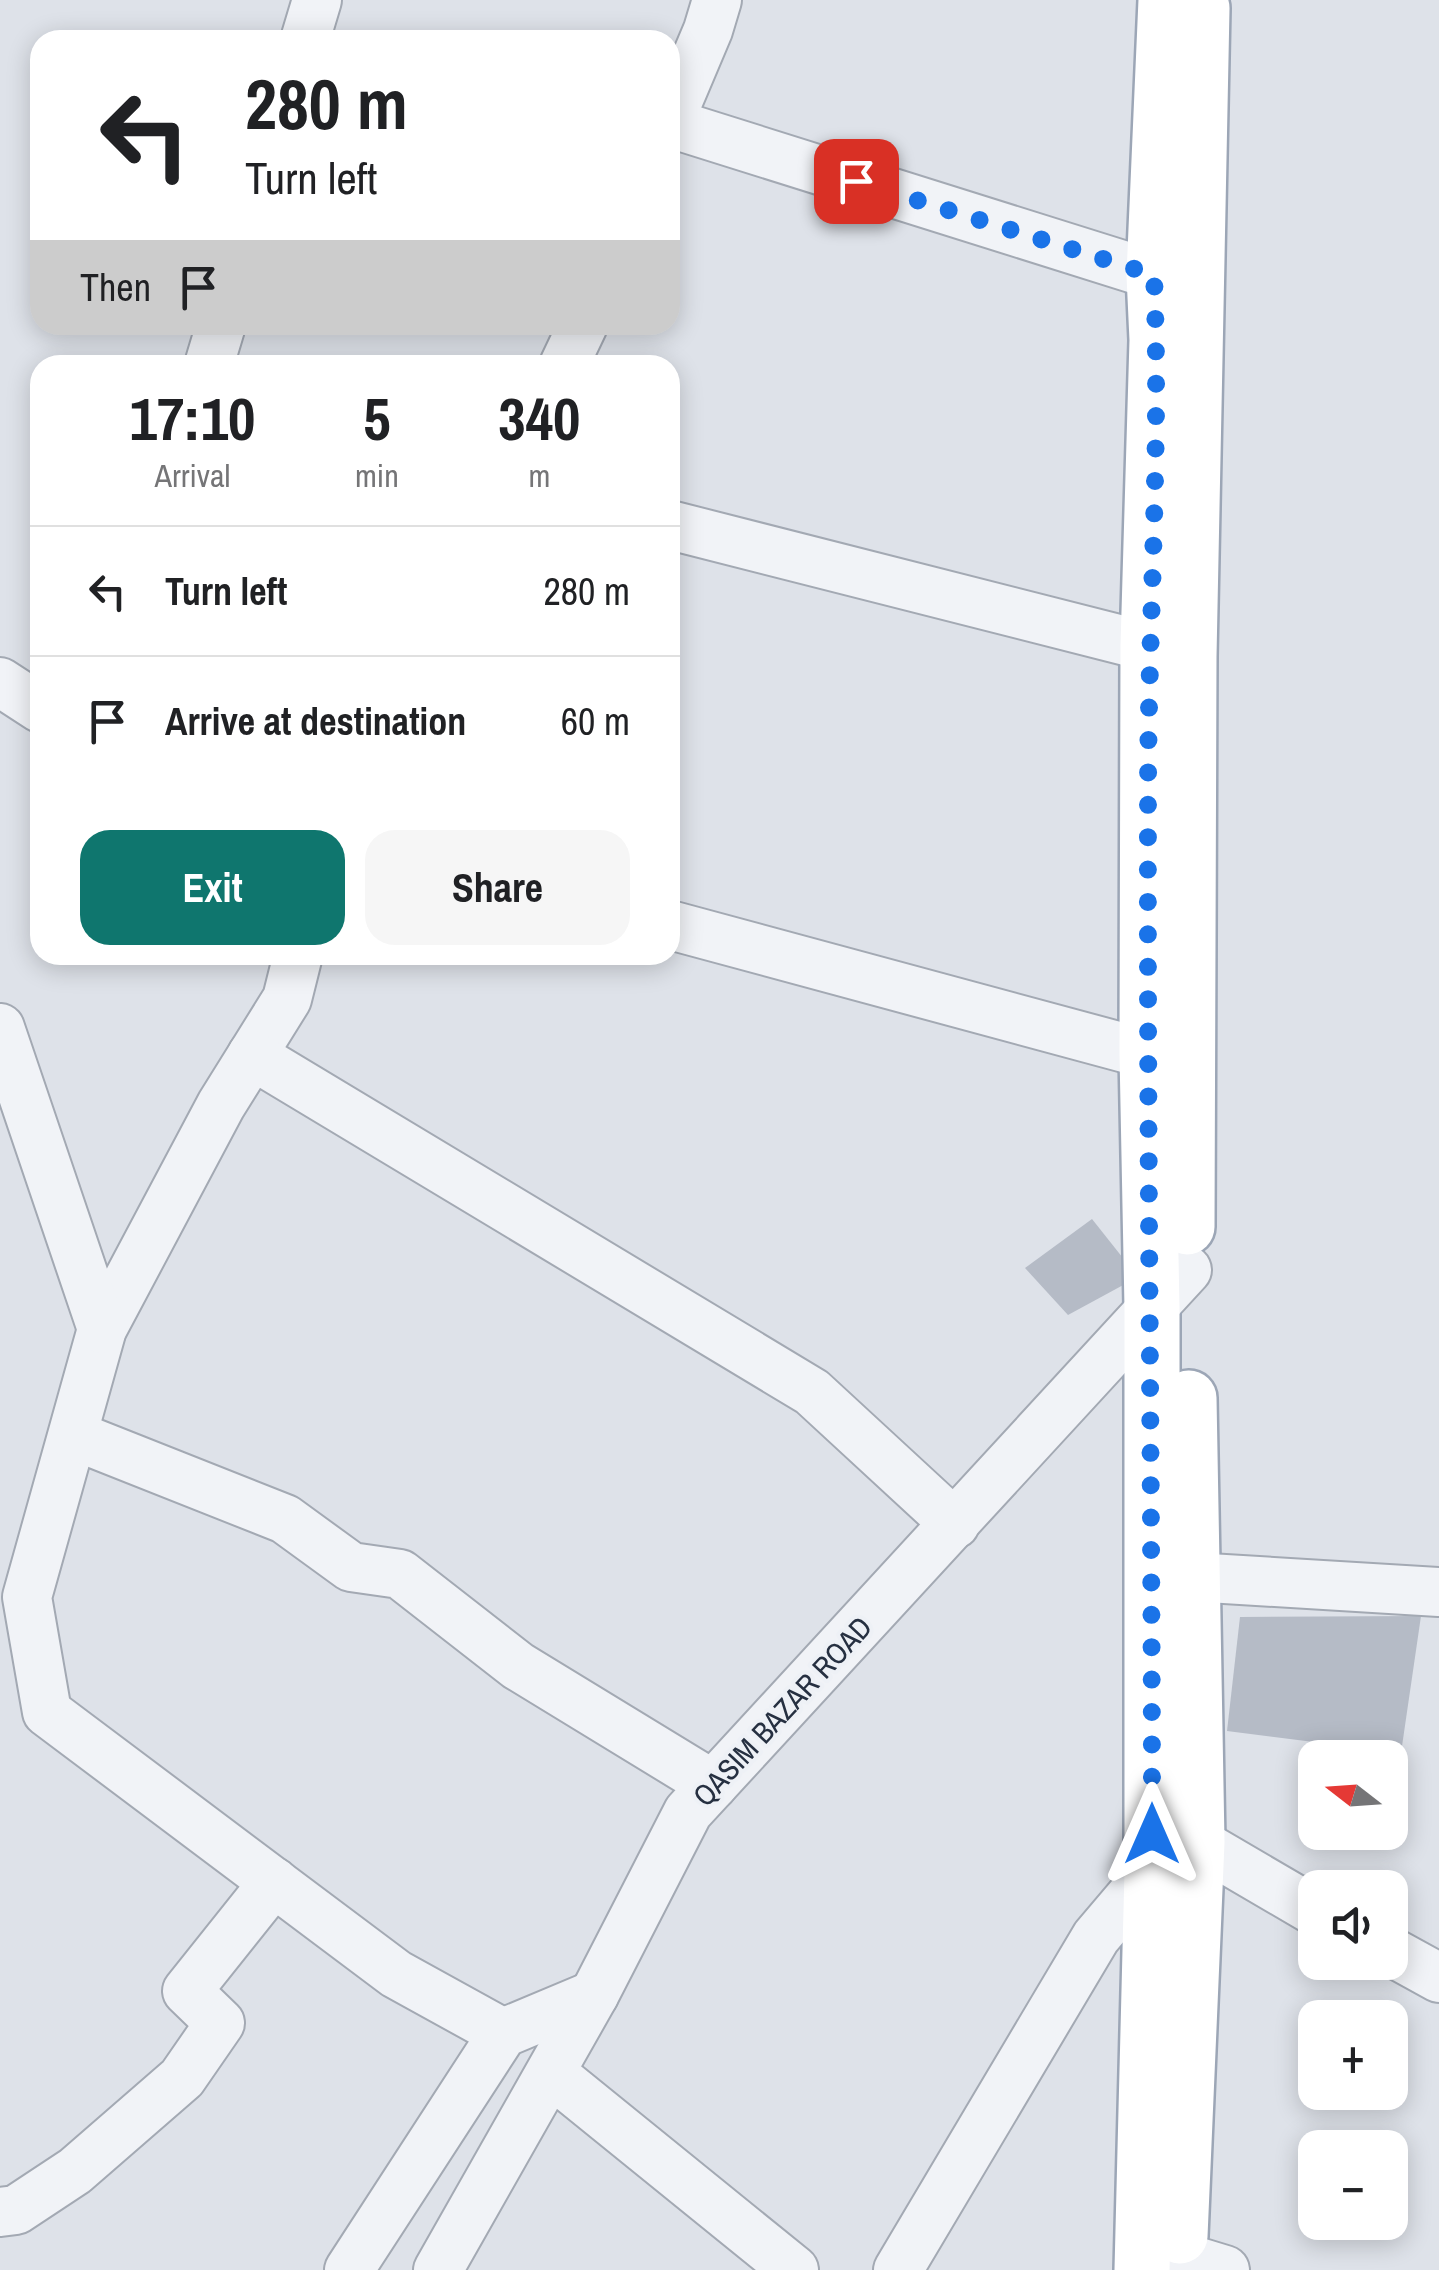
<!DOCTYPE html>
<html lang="en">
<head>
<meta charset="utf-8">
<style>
  :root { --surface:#fff; --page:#f6f6f6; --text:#202124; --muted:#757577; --line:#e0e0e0; --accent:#0f766e }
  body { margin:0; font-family:"Archivo Narrow",sans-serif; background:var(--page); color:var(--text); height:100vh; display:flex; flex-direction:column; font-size:38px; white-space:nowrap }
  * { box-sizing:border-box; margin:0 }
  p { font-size:32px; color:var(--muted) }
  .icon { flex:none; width:55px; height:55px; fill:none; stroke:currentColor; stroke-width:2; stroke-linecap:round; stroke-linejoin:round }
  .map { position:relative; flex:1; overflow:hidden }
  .details { position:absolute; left:30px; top:355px; width:650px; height:610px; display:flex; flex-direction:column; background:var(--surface); border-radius:30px; box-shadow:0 5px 25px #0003 }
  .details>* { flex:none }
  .hud { position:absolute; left:30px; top:30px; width:650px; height:305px; border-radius:30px; box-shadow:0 5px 25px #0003; background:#fff; color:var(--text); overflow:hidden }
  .needle { width:65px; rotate:287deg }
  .fabs { position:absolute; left:1298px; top:1740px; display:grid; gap:20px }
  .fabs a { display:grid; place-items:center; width:110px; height:110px; border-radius:20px; background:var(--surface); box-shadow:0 5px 25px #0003; font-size:50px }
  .pin { position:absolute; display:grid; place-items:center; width:85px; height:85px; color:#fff; margin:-42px; border-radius:20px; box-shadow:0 5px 15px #0006 }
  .me { position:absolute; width:110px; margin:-55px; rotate:0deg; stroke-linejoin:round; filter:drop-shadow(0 0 8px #0008) }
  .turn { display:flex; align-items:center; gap:35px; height:210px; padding:0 50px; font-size:45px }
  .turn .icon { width:130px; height:130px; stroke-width:2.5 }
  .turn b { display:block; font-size:70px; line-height:85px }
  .then { display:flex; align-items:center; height:95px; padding:0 50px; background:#0003; gap:20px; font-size:38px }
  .eta { display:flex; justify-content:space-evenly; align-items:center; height:170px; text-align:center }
  .eta b { font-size:60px; font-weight:800; line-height:70px }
  .action { display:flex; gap:20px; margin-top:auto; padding:20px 50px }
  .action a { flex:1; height:115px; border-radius:30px; background:var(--accent); color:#fff; font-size:40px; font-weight:800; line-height:115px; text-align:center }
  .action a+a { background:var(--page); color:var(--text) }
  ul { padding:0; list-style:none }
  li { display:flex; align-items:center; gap:30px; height:130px; padding:0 50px; border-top:2px solid var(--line) }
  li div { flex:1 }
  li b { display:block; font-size:38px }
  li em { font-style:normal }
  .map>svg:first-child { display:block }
  .building { fill:#b5bbc6 }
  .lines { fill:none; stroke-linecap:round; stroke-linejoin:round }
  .minor-casing { stroke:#a3a9b3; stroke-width:52 }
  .major-casing { stroke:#9ca6b6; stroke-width:60 }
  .minor { stroke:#f1f3f7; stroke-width:48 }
  .major { stroke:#fff; stroke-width:55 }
  .route { stroke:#1a73e8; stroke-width:18; stroke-dasharray:0 32.4 }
  .labels { text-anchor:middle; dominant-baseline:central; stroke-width:8; stroke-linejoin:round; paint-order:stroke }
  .street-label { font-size:30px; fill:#263041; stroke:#eef1f6 }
</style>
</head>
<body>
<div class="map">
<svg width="1439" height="2270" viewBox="0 0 1439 2270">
  <rect width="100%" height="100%" fill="#dee2e9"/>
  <g class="building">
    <polygon points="1092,1219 1138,1277 1068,1315 1025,1268"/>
    <polygon points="1421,1616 1401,1753 1227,1731 1240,1617"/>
  </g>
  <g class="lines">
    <defs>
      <g id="minor">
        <polyline points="305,40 317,0"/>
        <polyline points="670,120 708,30 717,0"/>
        <polyline points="670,123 1154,275"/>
        <polyline points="209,365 221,325"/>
        <polyline points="564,365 583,325"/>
        <polyline points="670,525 1181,655"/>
        <polyline points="0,682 40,708"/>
        <polyline points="670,925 1147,1054"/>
        <polyline points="298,955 287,999 221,1105 102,1329 27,1597 47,1712 396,1974 503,2033"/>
        <polyline points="0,1028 102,1329"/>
        <polyline points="252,1055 812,1392 955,1524"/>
        <polyline points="73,1435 285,1519 351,1567 400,1574 518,1666 713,1785"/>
        <polyline points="1192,1577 1439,1592"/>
        <polyline points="1197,1842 1315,1911"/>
        <polyline points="1390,1951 1439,1978"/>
        <polyline points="551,2073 794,2270"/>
        <polyline points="0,2212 16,2210 75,2171 182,2078 220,2023 187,1991 274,1882"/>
        <polyline points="1179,2256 1225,2270"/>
        <polyline points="349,2270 503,2033 594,1995"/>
        <polyline points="438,2270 594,1995 688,1812 1187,1270"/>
        <polyline points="898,2270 1096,1937 1152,1871"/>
      </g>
      <g id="major">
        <polyline points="1187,1227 1189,657 1202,8"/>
        <polyline points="1180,2236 1197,1842 1189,1398"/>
        <polyline points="1142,2270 1152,1871 1152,1308 1147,1054 1148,646 1157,340 1154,275 1166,0"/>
      </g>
    </defs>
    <use href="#minor" class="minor-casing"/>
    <use href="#major" class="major-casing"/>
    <use href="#minor" class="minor"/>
    <use href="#major" class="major"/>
  </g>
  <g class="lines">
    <path class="route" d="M 856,181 L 1154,275 C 1161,449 1148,625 1148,800 C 1147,1144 1152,1489 1152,1834"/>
  </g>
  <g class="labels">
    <g class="street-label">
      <text transform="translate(782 1711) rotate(-47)">QASIM BAZAR ROAD</text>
    </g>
  </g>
</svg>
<div class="fabs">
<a><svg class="needle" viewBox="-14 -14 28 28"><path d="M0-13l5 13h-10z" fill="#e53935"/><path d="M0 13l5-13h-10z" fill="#757577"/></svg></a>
<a><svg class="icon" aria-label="sound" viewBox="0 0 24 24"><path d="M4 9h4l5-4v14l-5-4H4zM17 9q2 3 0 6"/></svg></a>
<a>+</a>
<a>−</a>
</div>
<div class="pin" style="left:856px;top:181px;background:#d93025"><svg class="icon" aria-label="arrive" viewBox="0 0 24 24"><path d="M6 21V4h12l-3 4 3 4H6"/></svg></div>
<svg class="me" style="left:1152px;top:1834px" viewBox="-20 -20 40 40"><path d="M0-17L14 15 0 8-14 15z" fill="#1a73e8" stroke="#fff" stroke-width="4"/></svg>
<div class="hud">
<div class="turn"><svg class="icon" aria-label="left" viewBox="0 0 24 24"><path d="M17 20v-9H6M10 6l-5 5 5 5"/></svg><div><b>280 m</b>Turn left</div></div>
<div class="then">Then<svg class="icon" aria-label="arrive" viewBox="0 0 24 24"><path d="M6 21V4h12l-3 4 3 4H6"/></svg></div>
</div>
<section class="details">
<div class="eta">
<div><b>17:10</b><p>Arrival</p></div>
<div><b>5</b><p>min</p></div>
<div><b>340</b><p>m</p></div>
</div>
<ul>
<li><svg class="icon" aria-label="left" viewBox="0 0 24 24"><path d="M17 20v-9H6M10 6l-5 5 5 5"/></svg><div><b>Turn left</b></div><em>280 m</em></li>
<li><svg class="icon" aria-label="arrive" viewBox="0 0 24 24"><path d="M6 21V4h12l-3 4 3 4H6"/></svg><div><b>Arrive at destination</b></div><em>60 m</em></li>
</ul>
<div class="action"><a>Exit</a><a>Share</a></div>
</section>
</div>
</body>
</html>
